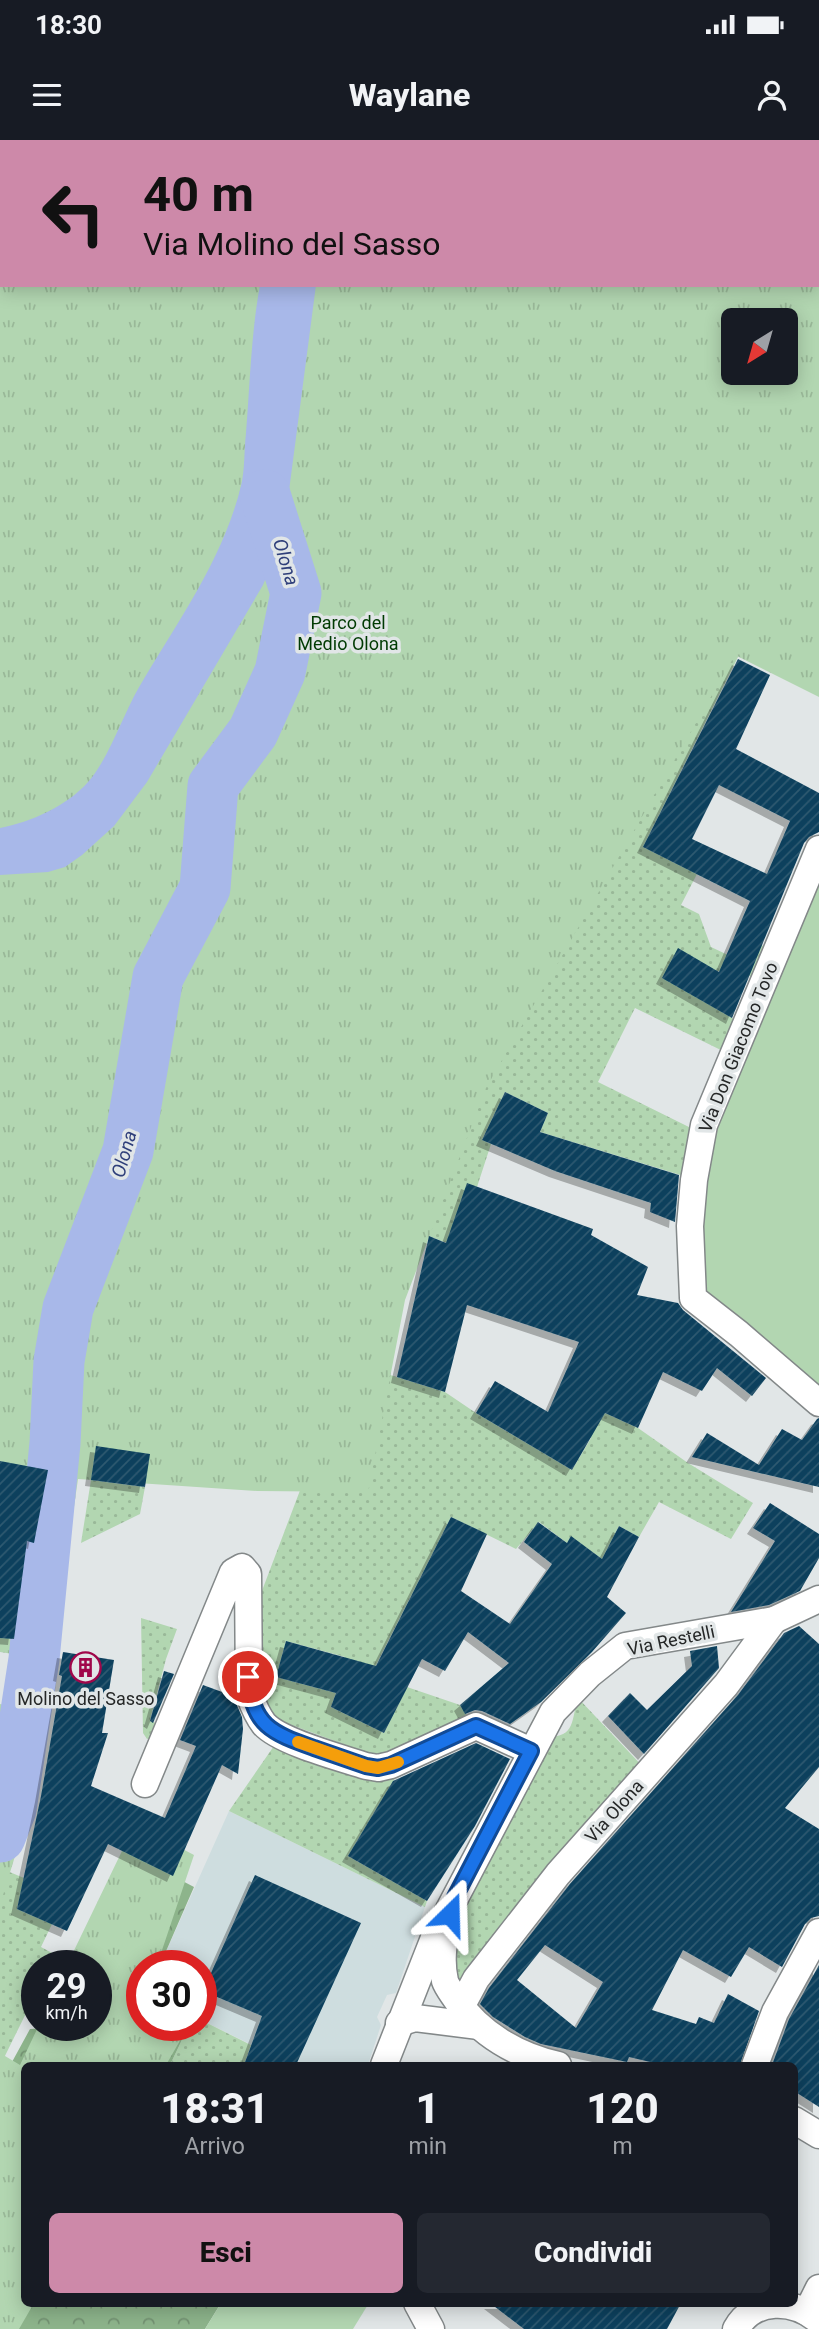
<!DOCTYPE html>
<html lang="it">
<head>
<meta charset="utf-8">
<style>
  :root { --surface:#171b24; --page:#242831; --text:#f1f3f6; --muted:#9ea1a6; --accent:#cd89a9 }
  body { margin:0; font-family:Roboto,sans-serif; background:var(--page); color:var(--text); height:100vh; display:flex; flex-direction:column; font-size:26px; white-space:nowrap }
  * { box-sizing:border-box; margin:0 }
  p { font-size:23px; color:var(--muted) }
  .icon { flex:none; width:38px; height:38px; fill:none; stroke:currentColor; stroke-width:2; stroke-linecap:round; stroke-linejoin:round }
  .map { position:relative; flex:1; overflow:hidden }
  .drawer { position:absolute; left:21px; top:1922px; width:777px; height:245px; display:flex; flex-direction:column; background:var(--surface); border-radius:10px; box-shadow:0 4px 18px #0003 }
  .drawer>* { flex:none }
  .banner { position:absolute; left:0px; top:0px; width:819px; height:147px; box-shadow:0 4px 18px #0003; background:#cd89a9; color:#111; overflow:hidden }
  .needle { width:46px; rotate:217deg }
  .tools { position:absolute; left:721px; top:168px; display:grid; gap:14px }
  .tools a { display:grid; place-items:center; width:77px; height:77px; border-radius:10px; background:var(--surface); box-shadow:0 4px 18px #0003; font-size:35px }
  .speed { position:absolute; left:21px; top:1810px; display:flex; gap:14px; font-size:35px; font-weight:700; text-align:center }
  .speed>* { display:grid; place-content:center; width:91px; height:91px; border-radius:50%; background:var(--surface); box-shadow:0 4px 18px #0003; line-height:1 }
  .speed small { font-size:18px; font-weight:400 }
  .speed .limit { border:10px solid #d22; background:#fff; color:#111 }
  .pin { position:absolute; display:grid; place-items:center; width:60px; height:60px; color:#fff; margin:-30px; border:4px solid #fff; border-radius:50%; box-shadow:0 2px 7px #0007 }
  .me { position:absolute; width:77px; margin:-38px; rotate:22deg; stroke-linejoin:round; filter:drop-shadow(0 0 5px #0008) }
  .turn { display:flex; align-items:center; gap:24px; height:147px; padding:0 28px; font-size:32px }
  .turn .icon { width:91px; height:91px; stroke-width:2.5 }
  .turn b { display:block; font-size:49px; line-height:60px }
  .eta { display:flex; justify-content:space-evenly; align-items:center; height:119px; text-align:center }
  .eta b { font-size:42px; font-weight:800; line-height:49px }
  .cta { display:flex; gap:14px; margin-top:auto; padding:14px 28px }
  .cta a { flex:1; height:80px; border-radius:10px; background:var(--accent); color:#111; font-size:28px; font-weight:800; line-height:80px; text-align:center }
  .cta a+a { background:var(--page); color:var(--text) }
  .status { display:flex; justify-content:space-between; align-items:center; height:49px; padding:0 35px; background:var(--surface); direction:ltr }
  .status svg { height:19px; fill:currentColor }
  header { display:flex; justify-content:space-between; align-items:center; height:91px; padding:0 28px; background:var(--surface); font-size:32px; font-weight:800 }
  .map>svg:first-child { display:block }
  .built { fill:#cedddf }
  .grass { fill:url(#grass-dots); fill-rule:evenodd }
  .forest { fill:url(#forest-crowns) }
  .park { fill:url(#park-tufts); fill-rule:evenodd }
  .pitch { fill:#b2d6b1 }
  .water { fill:#a8b8e9 }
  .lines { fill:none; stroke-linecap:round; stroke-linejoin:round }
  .river { stroke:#a8b8e9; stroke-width:51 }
  .building { fill:url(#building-hatch); fill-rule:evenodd; filter:url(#shadow) }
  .minor-casing { stroke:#838889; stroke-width:29 }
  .minor { stroke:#fff; stroke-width:26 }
  .route-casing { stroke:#114b97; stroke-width:18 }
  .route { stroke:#1a73e8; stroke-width:12 }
  .slow { stroke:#f59e0b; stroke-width:12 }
  .labels { text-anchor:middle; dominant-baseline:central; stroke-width:7; stroke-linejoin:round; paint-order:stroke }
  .park-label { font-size:18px; fill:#003b03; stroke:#e1e6e7 }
  .street-label { font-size:18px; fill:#252727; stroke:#e1e6e7 }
  .poi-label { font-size:18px; fill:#252727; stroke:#e1e6e7 }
  .water-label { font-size:19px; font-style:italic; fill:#2f3f7a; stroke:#e1e6e7 }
</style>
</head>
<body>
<div class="status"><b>18:30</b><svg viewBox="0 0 49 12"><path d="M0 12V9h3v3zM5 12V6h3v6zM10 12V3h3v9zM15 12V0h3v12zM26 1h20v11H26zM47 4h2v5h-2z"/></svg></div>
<header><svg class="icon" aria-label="menu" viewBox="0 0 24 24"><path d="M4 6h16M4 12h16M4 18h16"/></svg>Waylane<svg class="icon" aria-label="person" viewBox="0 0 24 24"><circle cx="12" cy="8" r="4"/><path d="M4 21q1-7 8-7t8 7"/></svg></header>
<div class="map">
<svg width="819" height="2189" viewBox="0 0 819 2189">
  <defs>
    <pattern id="grass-dots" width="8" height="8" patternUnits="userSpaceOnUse" patternTransform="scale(1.75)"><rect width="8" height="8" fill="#b2d6b1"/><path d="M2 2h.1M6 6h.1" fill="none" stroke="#99b898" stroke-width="1.8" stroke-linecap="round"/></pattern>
    <pattern id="forest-crowns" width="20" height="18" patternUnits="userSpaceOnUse" patternTransform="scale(1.75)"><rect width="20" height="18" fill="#8db48b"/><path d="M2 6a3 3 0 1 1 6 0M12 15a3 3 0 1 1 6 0" fill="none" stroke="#739272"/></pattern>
    <pattern id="park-tufts" width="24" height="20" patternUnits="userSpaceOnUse" patternTransform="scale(1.75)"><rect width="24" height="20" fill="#b2d6b1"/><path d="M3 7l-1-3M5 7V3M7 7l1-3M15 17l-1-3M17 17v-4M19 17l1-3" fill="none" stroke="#99b898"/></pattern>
    <pattern id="building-hatch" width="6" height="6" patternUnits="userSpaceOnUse" patternTransform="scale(1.75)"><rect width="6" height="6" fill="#0b405d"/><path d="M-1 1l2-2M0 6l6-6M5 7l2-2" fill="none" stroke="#2f5970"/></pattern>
    <filter id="shadow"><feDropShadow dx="-6" dy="6" stdDeviation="0" flood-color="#0004"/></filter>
  </defs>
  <rect width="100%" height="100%" fill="#e1e6e7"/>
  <polygon class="built" points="229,1671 425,1767 396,1853 387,1855 377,1877 381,1885 368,1925 293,1925 201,1880 201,1825 160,1825"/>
  <g class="grass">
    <polygon points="746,501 643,707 697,734 681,765 699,774 711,807 728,815 736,794 768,808 762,838 718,831 663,838 741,883 729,914 635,868 598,942 693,989 687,1037 540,992 548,973 505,952 482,1000 491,1004 477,1047 452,1105 429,1096 459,807"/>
    <path d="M 387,1234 L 445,1252 L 476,1273 L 572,1330 L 591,1298 L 572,1286 L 585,1264 L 638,1288 L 688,1323 L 753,1363 L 731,1399 L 659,1362 L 639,1397 L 619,1386 L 602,1419 L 571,1397 L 567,1403 L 539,1382 L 516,1409 L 451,1377 L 370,1537 L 349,1528 L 336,1553 L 331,1567 L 384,1593 L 407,1547 L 460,1565 L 468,1578 L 389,1615 L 370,1614 L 278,1580 L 271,1575 L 261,1556 L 260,1456 L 310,1324 ZM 286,1501 L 345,1517 L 336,1553 L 276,1537 Z"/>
    <polygon points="91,1340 145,1347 140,1374 81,1403"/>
    <polygon points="141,1478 177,1489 166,1519 150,1580 162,1587 154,1597 147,1599 143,1593"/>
    <path d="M 578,1558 L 646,1630 L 461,1855 L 448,1816 L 457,1772 L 547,1597 C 576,1597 571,1580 578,1558 Z"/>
    <polygon points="276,1603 403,1625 348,1716 427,1761 425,1767 229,1671"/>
    <polygon points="0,1728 24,1738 17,1769 52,1784 41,1807 54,1814 49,1825 37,1825 37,1851 0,1926"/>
    <polygon points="201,1880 251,1905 244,1925 170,1925 189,1885 201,1885"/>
  </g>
  <polygon class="forest" points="173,1736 194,1747 160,1825 142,1825 142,1885 189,1885 170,1925 24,1925 24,2163 221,2163 205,2189 0,2189 0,1944 30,1889 96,1885"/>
  <g class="park">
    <path d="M 0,0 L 819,0 L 819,557 L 735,515 L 486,948 L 405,1160 L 368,1352 L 257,1351 L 78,1339 L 52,1520 L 0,1512 ZM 2,2 L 817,2 L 817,145 L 2,145 ZM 733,180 L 786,180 L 786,233 L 733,233 Z"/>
    <polygon points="0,1564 42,1573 31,1664 0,1765"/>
    <polygon points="135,1684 194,1715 157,1825 142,1825 142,1885 189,1885 166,1925 24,1925 24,2163 34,2163 19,2189 0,2189 0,1913 20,1925 39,1885 96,1885 96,1825 67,1825"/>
  </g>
  <g class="pitch">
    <polygon points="819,723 819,1248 704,1150 699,1089 704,1014"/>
    <polygon points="221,2163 369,2163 353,2189 205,2189"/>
  </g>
  <path class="water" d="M 260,145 L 316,145 L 287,366 L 274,418 L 263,445 L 147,642 L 114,686 L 82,715 L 65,727 L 48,732 L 0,735 L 0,688 C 31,682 67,666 88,642 C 108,620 123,575 138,549 C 177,482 222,422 241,346 C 245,329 244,310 246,293 C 250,244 251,194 260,145 Z"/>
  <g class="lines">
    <polyline class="river" points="0,1697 11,1669 34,1519 55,1303 59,1221 68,1168 128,1011 158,837 205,748 213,646 253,592 280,532 296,453 265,355"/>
  </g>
  <g class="building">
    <path d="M 738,519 L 770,535 L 736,609 L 819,653 L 819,692 L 809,697 L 804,703 L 732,878 L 662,838 L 678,808 L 719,832 L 750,761 L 643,707 ZM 719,645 L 790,681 L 767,734 L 692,699 Z"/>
    <polygon points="505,952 548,973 540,992 679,1035 675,1082 650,1072 651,1063 555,1031 482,1000"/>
    <polygon points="467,1043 593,1089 591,1095 648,1127 637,1155 678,1163 683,1170 766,1238 752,1256 717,1228 702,1251 663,1232 638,1288 605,1273 572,1330 476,1273 495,1241 548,1272 579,1202 467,1165 445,1252 397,1237 429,1096 446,1103"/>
    <polygon points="819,1278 819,1347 692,1317 707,1293 759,1325 782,1289 802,1300 817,1279"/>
    <polygon points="96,1306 150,1314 145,1347 91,1340"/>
    <polygon points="0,1321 48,1330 34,1403 27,1401 14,1499 0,1498"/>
    <polygon points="770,1363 819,1394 819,1418 800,1451 769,1465 731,1472 775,1401 753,1388"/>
    <polygon points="451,1377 487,1394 461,1451 510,1484 552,1424 524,1402 538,1382 567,1403 571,1396 602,1419 619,1386 639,1397 607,1457 626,1473 592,1512 541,1562 510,1584 482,1571 475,1570 465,1574 460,1565 509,1523 468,1492 445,1531 422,1519 384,1593 331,1567 336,1553 276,1537 286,1501 376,1526"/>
    <path d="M 799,1486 L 819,1504 L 819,1627 L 785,1668 L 819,1689 L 819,1776 L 811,1778 L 805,1784 L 782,1827 L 749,1807 L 731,1837 L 683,1810 L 652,1870 L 696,1884 L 699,1877 L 714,1883 L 728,1854 L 759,1871 L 740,1925 L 663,1925 L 629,1917 L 627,1922 L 541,1904 L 525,1897 L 493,1877 L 480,1864 L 489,1848 L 570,1744 L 738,1555 L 784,1493 ZM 545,1805 L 603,1842 L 576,1888 L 517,1840 Z"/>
    <polygon points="717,1506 719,1528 644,1614 608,1576 630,1553 647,1570 692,1526 690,1511"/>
    <polygon points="63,1512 114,1520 102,1593 108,1593 91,1646 165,1678 196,1606 180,1600 203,1545 233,1556 242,1577 243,1589 238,1634 222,1625 173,1736 108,1704 67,1791 17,1769 41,1656 62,1536 59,1535"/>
    <polygon points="164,1531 174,1534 153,1583 150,1581"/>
    <polygon points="476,1603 510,1619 475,1686 427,1761 348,1716 393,1641"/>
    <polygon points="255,1735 361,1783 296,1925 244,1925 262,1876 203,1851"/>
    <polygon points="819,1825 819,1967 794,1951 794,1925 772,1925 789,1879"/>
    <polygon points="490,2163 681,2163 667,2189 524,2189"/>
  </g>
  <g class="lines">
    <defs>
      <g id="minor">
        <polyline points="819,709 704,985 694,1040 690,1086 693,1158 739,1194 819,1263"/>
        <path d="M 145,1644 L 233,1432 L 242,1427 L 248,1434 L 249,1554 C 253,1565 257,1575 264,1584 C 280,1602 342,1618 366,1626 L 378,1628 L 391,1625 L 476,1586 L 531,1611"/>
        <path d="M 445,1792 C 443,1809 441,1824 445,1841 C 447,1847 452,1853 456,1859 C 479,1894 518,1916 558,1925"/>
        <polyline points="461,1867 476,1839 558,1734 726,1545 774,1480"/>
        <polyline points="399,1883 415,1878 479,1886"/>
        <polyline points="384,1925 434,1798 553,1572 590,1534 625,1506 774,1480 819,1459"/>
        <polyline points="755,1925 775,1872 819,1792"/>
        <polyline points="794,1980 819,1995"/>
        <polyline points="417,2163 431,2189"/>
        <polyline points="807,2172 819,2148"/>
        <path d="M 736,2189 C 754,2157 794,2159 819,2181"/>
      </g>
    </defs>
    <use href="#minor" class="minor-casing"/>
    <use href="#minor" class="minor"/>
  </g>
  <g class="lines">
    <defs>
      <path id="route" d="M 248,1537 C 252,1586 272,1593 314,1608 C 331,1614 349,1620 366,1626 L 378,1628 L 391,1625 L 476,1586 L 531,1611 L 455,1757 L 450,1774"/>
    </defs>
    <use href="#route" class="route-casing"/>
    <use href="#route" class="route"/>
    <polyline class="slow" points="298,1602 366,1626 378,1628 398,1622"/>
  </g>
  <defs>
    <symbol id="building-ring" viewBox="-11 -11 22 22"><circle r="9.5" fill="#e1e6e7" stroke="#a0074a" stroke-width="1.5"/><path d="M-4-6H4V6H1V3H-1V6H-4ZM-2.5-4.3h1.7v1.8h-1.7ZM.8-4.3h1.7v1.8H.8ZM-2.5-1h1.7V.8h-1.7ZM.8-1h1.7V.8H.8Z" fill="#a0074a"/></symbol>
  </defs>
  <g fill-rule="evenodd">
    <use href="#building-ring" x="68" y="1510" width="35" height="35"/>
  </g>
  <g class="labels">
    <g class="park-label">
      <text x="348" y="482">Parco del<tspan x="348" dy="21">Medio Olona</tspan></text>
    </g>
    <g class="street-label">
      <text transform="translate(738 907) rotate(-68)">Via Don Giacomo Tovo</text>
      <text transform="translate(671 1500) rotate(-12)">Via Restelli</text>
      <text transform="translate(614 1671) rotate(-48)">Via Olona</text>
    </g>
    <g class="poi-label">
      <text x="86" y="1558">Molino del Sasso</text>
    </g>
    <g class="water-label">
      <text transform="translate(286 422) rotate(73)">Olona</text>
      <text transform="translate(124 1014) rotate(-74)">Olona</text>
    </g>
  </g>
</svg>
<div class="tools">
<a><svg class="needle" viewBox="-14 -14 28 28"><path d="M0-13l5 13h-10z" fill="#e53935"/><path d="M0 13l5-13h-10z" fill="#9ea1a6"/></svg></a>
</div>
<div class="speed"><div>29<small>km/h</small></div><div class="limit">30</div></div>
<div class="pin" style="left:248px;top:1537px;background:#d93025"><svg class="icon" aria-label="arrive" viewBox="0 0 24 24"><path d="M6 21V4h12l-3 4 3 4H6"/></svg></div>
<svg class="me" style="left:450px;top:1774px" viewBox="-20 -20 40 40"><path d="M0-17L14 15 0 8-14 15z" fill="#1a73e8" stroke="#fff" stroke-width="4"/></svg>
<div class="banner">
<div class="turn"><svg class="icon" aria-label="left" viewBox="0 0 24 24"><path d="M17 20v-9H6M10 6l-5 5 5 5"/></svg><div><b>40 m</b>Via Molino del Sasso</div></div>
</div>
<section class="drawer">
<div class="eta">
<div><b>18:31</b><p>Arrivo</p></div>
<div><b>1</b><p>min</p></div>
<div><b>120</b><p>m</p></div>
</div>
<div class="cta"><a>Esci</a><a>Condividi</a></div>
</section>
</div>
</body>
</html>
